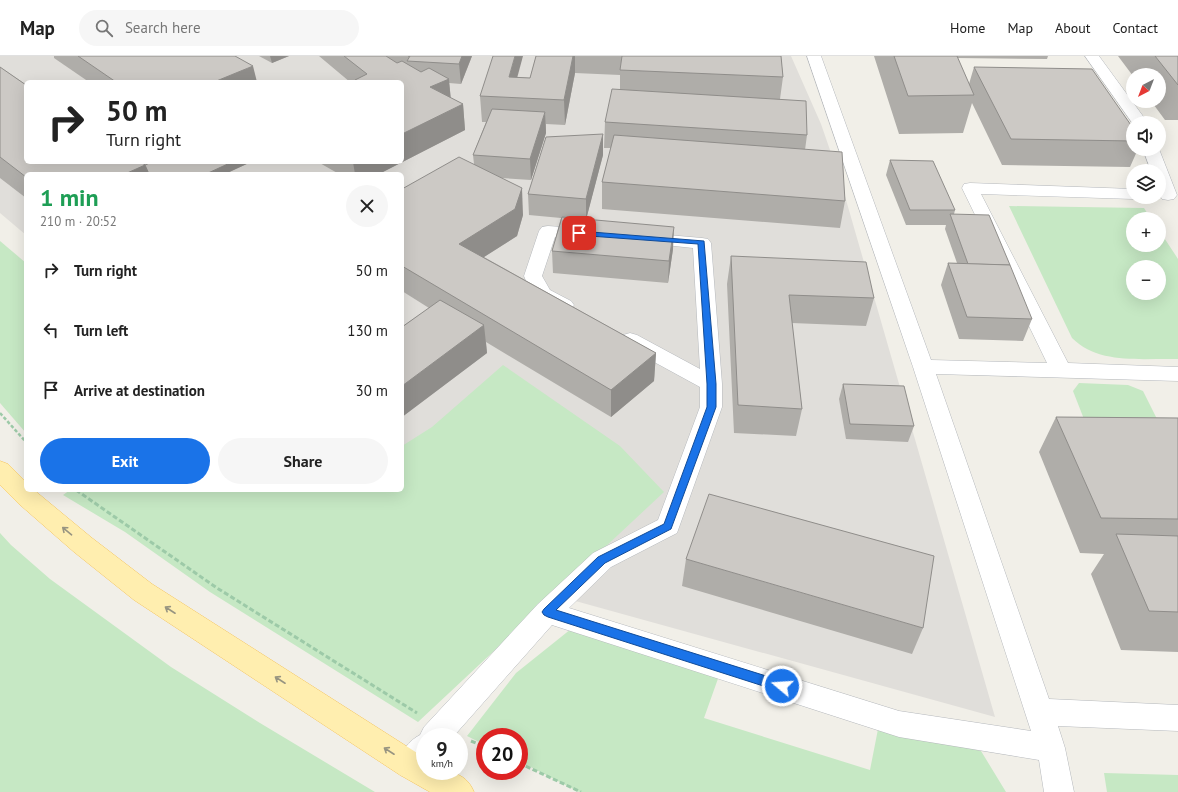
<!DOCTYPE html>
<html lang="en">
<head>
<meta charset="utf-8">
<style>
  :root { --surface:#fff; --page:#f6f6f6; --text:#222; --muted:#767676; --line:#e0e0e0; --accent:#1a73e8 }
  body { margin:0; font-family:"PT Sans",sans-serif; background:var(--page); color:var(--text); height:100vh; display:flex; flex-direction:column; font-size:15px; white-space:nowrap }
  * { box-sizing:border-box; margin:0 }
  p { font-size:13px; color:var(--muted) }
  .icon { flex:none; width:22px; height:22px; fill:none; stroke:currentColor; stroke-width:2; stroke-linecap:round; stroke-linejoin:round }
  .map { position:relative; flex:1; overflow:hidden }
  .side { position:absolute; left:24px; top:116px; width:380px; height:320px; display:flex; flex-direction:column; background:var(--surface); border-radius:6px; box-shadow:0 4px 16px #0002 }
  .side>* { flex:none }
  .top-card { position:absolute; left:24px; top:24px; width:380px; height:84px; border-radius:6px; box-shadow:0 4px 16px #0002; background:#fff; color:var(--text); overflow:hidden }
  .needle { width:26px; rotate:222deg }
  .tools { position:absolute; left:1126px; top:12px; display:grid; gap:8px }
  .tools a { display:grid; place-items:center; width:40px; height:40px; border-radius:50%; background:var(--surface); box-shadow:0 4px 16px #0002; font-size:20px }
  .speed { position:absolute; left:416px; top:672px; display:flex; gap:8px; font-size:20px; font-weight:700; text-align:center }
  .speed>* { display:grid; place-content:center; width:52px; height:52px; border-radius:50%; background:var(--surface); box-shadow:0 4px 16px #0002; line-height:1 }
  .speed small { font-size:10px; font-weight:400 }
  .speed .limit { border:6px solid #d22; background:#fff; color:#111 }
  .pin { position:absolute; display:grid; place-items:center; width:34px; height:34px; color:#fff; margin:-17px; border-radius:8px; box-shadow:0 2px 6px #0006 }
  .me { position:absolute; width:44px; margin:-22px; rotate:288deg; stroke-linejoin:round; filter:drop-shadow(0 0 3px #0008) }
  .turn { display:flex; align-items:center; gap:14px; height:84px; padding:0 16px; font-size:18px }
  .turn .icon { width:52px; height:52px; stroke-width:2.5 }
  .turn b { display:block; font-size:28px; line-height:34px }
  .round { display:grid; place-items:center; flex:none; width:42px; height:42px; border-radius:21px; background:var(--page) }
  .summary { display:flex; align-items:center; justify-content:space-between; height:68px; padding:0 16px }
  h1 { font-size:24px; font-weight:700; line-height:30px; color:#1e9e55 }
  .action { display:flex; gap:8px; margin-top:auto; padding:8px 16px }
  .action a { flex:1; height:46px; border-radius:24px; background:var(--accent); color:#fff; font-size:16px; font-weight:700; line-height:46px; text-align:center }
  .action a+a { background:var(--page); color:var(--text) }
  ul { padding:0; list-style:none }
  li { display:flex; align-items:center; gap:12px; height:60px; padding:0 16px }
  li div { flex:1 }
  li b { display:block; font-size:15px }
  li em { font-style:normal }
  header { display:flex; align-items:center; gap:24px; box-sizing:border-box; height:56px; padding:0 20px; background:var(--surface); border-bottom:1px solid var(--line) }
  header strong { font-size:19px }
  nav { display:flex; gap:22px; margin-inline-start:auto; font-size:14px }
  .search { width:280px; height:36px; background:var(--page); display:flex; align-items:center; gap:10px; box-sizing:border-box; padding:0 14px; border-radius:22px; color:var(--muted); font-size:15px }
  .map>svg:first-child { display:block }
  .industrial { fill:#e0deda; fill-rule:evenodd }
  .green { fill:#c6e8c4; fill-rule:evenodd }
  .lines { fill:none; stroke-linecap:round; stroke-linejoin:round }
  .minor-casing { stroke:#b5b8bc; stroke-width:1 }
  .major-casing { stroke:#f4c35e; stroke-width:1 }
  .path-far1 { stroke:#9dcaa8; stroke-width:2.5; stroke-dasharray:3.5 2; stroke-linecap:butt }
  .path { stroke:#9dcaa8; stroke-width:3; stroke-dasharray:5 2.5; stroke-linecap:butt }
  .minor { fill:#fff; fill-rule:evenodd }
  .major { fill:#ffeeaf; fill-rule:evenodd }
  .wall { fill:#afada9 }
  .shaded-wall { fill:#8f8d8a }
  .building { fill:#ccc9c5; stroke:#8f8d8a }
  .oneway { stroke:#979481 }
  .route { fill:#1a73e8; stroke:#114b97 }
</style>
</head>
<body>
<header>
<strong>Map</strong>
<div class="search"><svg class="icon" aria-label="search" viewBox="0 0 24 24"><circle cx="10" cy="10" r="6"/><path d="M15 15l6 6"/></svg>Search here</div>
<nav><a>Home</a><a>Map</a><a>About</a><a>Contact</a></nav>
</header>
<div class="map">
<svg width="1178" height="736" viewBox="0 0 1178 736">
  <rect width="100%" height="100%" fill="#f1efe8"/>
  <path class="industrial" d="M 0,0 L 791,0 L 821,68 L 840,123 L 995,661 L 561,541 L 402,434 L 402,118 L 26,118 L 26,179 L 0,157 ZM 26,26 L 402,26 L 402,106 L 26,106 Z"/>
  <g class="green">
    <path d="M 1009,150 L 1144,152 L 1151,163 L 1133,163 L 1133,189 L 1159,189 L 1159,174 L 1178,203 L 1178,303 C 1142,302 1099,309 1072,282 ZM 1133,211 L 1159,211 L 1159,237 L 1133,237 Z"/>
    <polygon points="0,185 26,207 26,377 0,347"/>
    <polygon points="503,309 620,390 664,436 418,666 210,536 125,476 63,439 70,434 402,434 402,390 432,371"/>
    <polygon points="1079,327 1128,329 1143,335 1165,379 1089,376 1073,335"/>
    <polygon points="0,477 11,489 50,523 171,611 260,667 375,736 0,736"/>
    <polygon points="576,569 720,617 704,662 870,714 879,668 981,695 1006,736 579,736 519,705 519,681 485,681 485,689 467,680 516,617"/>
    <polygon points="1104,717 1178,719 1178,736 1107,736"/>
  </g>
  <g class="lines">
    <defs>
      <g id="minor">
        <path d="M 807,0 L 821,0 L 931,304 L 1047,307 L 962,132 L 964,128 L 970,127 L 1133,133 L 1133,141 L 1139,141 L 1133,143 L 981,138 L 1068,307 L 1178,311 L 1178,325 L 936,318 L 1049,643 L 1178,649 L 1178,675 L 1058,670 L 1065,692 L 1074,736 L 1044,736 L 1039,704 L 899,681 L 552,569 L 453,681 L 425,681 L 425,713 L 420,719 L 410,723 L 400,719 L 395,709 C 400,698 409,684 420,679 L 424,671 L 538,548 L 593,497 L 658,464 L 700,351 L 700,331 L 623,289 L 620,284 L 623,279 L 630,277 L 637,279 L 700,313 L 693,192 L 638,186 L 635,182 L 638,178 L 644,177 L 702,182 L 708,183 L 711,187 L 722,328 L 722,351 L 677,477 L 611,511 L 569,552 L 899,655 L 1031,675 L 913,311 Z"/>
        <polygon points="1085,0 1099,0 1148,67 1133,68"/>
        <polygon points="1143,93 1159,93 1177,139 1174,143 1168,144 1162,143 1159,138 1159,115 1151,115"/>
        <path d="M 548,170 L 588,173 L 594,174 L 597,178 L 594,182 L 588,183 L 555,181 L 542,220 L 550,234 L 571,245 L 574,249 L 571,253 C 561,256 544,249 536,242 C 531,237 527,227 524,220 L 539,175 L 542,171 Z"/>
      </g>
      <path id="major" d="M 0,405 L 8,408 L 26,426 L 26,434 L 34,434 L 92,482 L 152,528 L 425,702 L 425,715 C 446,715 465,714 474,736 L 430,736 L 400,719 L 134,544 L 74,496 L 19,448 L 0,429 Z"/>
    </defs>
    <use href="#minor" class="minor-casing"/>
    <use href="#major" class="major-casing"/>
    <polyline class="path-far1" points="0,357 26,386"/>
    <g class="path">
      <polyline points="76,434 217,532 417,657"/>
      <polyline points="471,685 485,691"/>
      <polyline points="519,707 581,736"/>
    </g>
    <use href="#minor" class="minor"/>
    <use href="#major" class="major"/>
  </g>
  <g class="wall">
    <polygon points="54,0 235,0 257,26 89,26 54,2"/>
    <polygon points="259,0 289,0 272,7"/>
    <polygon points="319,0 472,0 461,28 449,27 451,42 463,48 465,74 379,118 339,118 318,106 402,106 402,26 350,26"/>
    <polygon points="536,0 781,0 783,21 780,43 807,79 805,94 845,145 840,172 602,153 602,126 611,92 604,92 605,66 620,33 620,19 575,17 565,69 546,68 546,77 531,124 501,122 523,159 517,180 484,201 656,297 654,325 611,361 486,286 487,297 402,361 402,271 429,252 402,235 402,133 474,108 473,99 486,66 482,66 480,40 517,21 530,22"/>
    <polygon points="874,0 1048,0 1047,3 957,2 969,28 974,11 1133,72 1133,93 1138,93 1130,111 1002,109 972,47 963,77 899,78"/>
    <polygon points="1118,0 1178,0 1178,64 1165,64 1151,45 1159,45 1159,19 1133,19 1133,20"/>
    <polygon points="0,11 145,109 152,106 251,106 225,118 26,118 26,142 0,122"/>
    <polygon points="603,78 603,99 586,163 673,193 668,227 553,217 552,195 561,162 529,159 528,138"/>
    <polygon points="890,104 955,154 954,158 1032,263 1023,285 959,283 941,229 948,207 957,207 945,173 946,169 906,169 886,119"/>
    <polygon points="731,200 874,242 866,270 792,267 802,353 796,380 734,377 727,228"/>
    <polygon points="843,328 914,370 908,386 846,383 839,343"/>
    <polygon points="1056,361 1178,362 1178,596 1121,594 1091,518 1104,498 1080,497 1039,396"/>
    <polygon points="686,503 923,572 912,598 682,530"/>
  </g>
  <g class="shaded-wall">
    <polygon points="270,0 289,0 272,7"/>
    <polygon points="462,0 472,0 461,28 459,8"/>
    <polygon points="515,0 523,0 512,41 509,21"/>
    <polygon points="573,0 575,0 575,17 565,69 564,44"/>
    <polygon points="253,10 257,26 214,26"/>
    <polygon points="449,23 451,48 430,31"/>
    <polygon points="463,48 465,74 379,118 355,118 353,106 402,106 402,78"/>
    <polygon points="545,56 546,77 531,124 530,103"/>
    <polygon points="603,78 603,99 586,164 586,143"/>
    <polygon points="232,106 251,106 225,118 206,118"/>
    <polygon points="145,109 149,118 125,118"/>
    <polygon points="522,132 523,159 517,180 462,215 459,188"/>
    <polygon points="674,171 673,193 668,227 669,205"/>
    <polygon points="484,269 487,297 402,361 402,330"/>
    <polygon points="656,297 654,325 611,361 611,334"/>
  </g>
  <g class="building">
    <polygon points="78,0 235,0 253,10 214,26 116,26"/>
    <polygon points="344,0 386,0 397,7 402,5 421,16 429,12 449,23 430,31 463,48 402,78 402,26 359,26 355,24 367,18"/>
    <polygon points="408,0 462,0 459,8 407,5 410,0"/>
    <polygon points="493,0 515,0 509,21 530,22 536,0 573,0 564,44 480,40"/>
    <polygon points="622,0 781,0 783,21 620,14"/>
    <polygon points="894,0 957,0 974,39 908,40"/>
    <polygon points="1155,0 1178,0 1178,29"/>
    <polygon points="0,11 26,29 26,106 141,106 145,109 125,118 26,118 26,121 0,101"/>
    <polygon points="974,11 1092,13 1133,72 1133,85 1011,83"/>
    <polygon points="612,33 806,45 807,79 605,66"/>
    <polygon points="492,53 545,56 530,103 473,99"/>
    <polygon points="603,78 586,143 528,138 546,81"/>
    <polygon points="614,79 842,96 845,145 602,126"/>
    <polygon points="459,101 522,132 515,153 459,188 656,297 611,334 402,210 402,133"/>
    <polygon points="890,104 933,105 955,154 910,154"/>
    <polygon points="152,106 232,106 206,118 149,118 145,109"/>
    <polygon points="950,158 989,159 1010,209 968,208"/>
    <polygon points="562,161 674,171 669,205 552,195"/>
    <polygon points="731,200 866,206 874,242 789,239 802,353 738,349"/>
    <polygon points="948,207 1010,209 1032,263 967,261"/>
    <polygon points="440,244 484,269 402,330 402,271"/>
    <polygon points="843,328 904,330 914,370 850,368"/>
    <polygon points="1056,361 1178,362 1178,463 1101,462"/>
    <polygon points="709,438 934,500 923,572 686,503"/>
    <polygon points="1116,478 1178,480 1178,556 1149,555"/>
  </g>
  <defs><path id="oneway-shaft" d="M-6 0H5M1.5-3L5.5 0L1.5 3" fill="none" stroke-width="1.6" stroke-linecap="round" stroke-linejoin="round"/></defs>
  <g class="oneway">
    <use href="#oneway-shaft" transform="translate(67 475) rotate(-140)"/>
    <use href="#oneway-shaft" transform="translate(170 554) rotate(-147)"/>
    <use href="#oneway-shaft" transform="translate(280 624) rotate(-147)"/>
    <use href="#oneway-shaft" transform="translate(389 695) rotate(-147)"/>
  </g>
  <polygon class="route" points="579,175 704,185 716,328 716,351 671,473 605,507 556,554 782,625 786,627 788,630 786,634 782,636 548,561 544,559 542,556 544,553 598,501 664,468 707,351 707,328 698,188 576,179 576,176"/>
</svg>
<div class="tools">
<a><svg class="needle" viewBox="-14 -14 28 28"><path d="M0-13l5 13h-10z" fill="#e53935"/><path d="M0 13l5-13h-10z" fill="#767676"/></svg></a>
<a><svg class="icon" aria-label="sound" viewBox="0 0 24 24"><path d="M4 9h4l5-4v14l-5-4H4zM17 9q2 3 0 6"/></svg></a>
<a><svg class="icon" aria-label="layers" viewBox="0 0 24 24"><path d="M12 4l9 5-9 5-9-5zM3 14l9 5 9-5"/></svg></a>
<a>+</a>
<a>−</a>
</div>
<div class="speed"><div>9<small>km/h</small></div><div class="limit">20</div></div>
<div class="pin" style="left:579px;top:177px;background:#d93025"><svg class="icon" aria-label="arrive" viewBox="0 0 24 24"><path d="M6 21V4h12l-3 4 3 4H6"/></svg></div>
<svg class="me" style="left:782px;top:630px" viewBox="-20 -20 40 40"><circle r="17" fill="#1a73e8" stroke="#fff" stroke-width="3"/><path d="M0-11L8 9 0 5-8 9z" fill="#fff"/></svg>
<div class="top-card">
<div class="turn"><svg class="icon" aria-label="right" viewBox="0 0 24 24"><path d="M7 20v-9h11M14 6l5 5-5 5"/></svg><div><b>50 m</b>Turn right</div></div>
</div>
<section class="side">
<div class="summary"><div><h1>1 min</h1><p>210 m · 20:52</p></div><a class="round"><svg class="icon" aria-label="close" viewBox="0 0 24 24"><path d="M6 6l12 12M18 6L6 18"/></svg></a></div>
<ul>
<li><svg class="icon" aria-label="right" viewBox="0 0 24 24"><path d="M7 20v-9h11M14 6l5 5-5 5"/></svg><div><b>Turn right</b></div><em>50 m</em></li>
<li><svg class="icon" aria-label="left" viewBox="0 0 24 24"><path d="M17 20v-9H6M10 6l-5 5 5 5"/></svg><div><b>Turn left</b></div><em>130 m</em></li>
<li><svg class="icon" aria-label="arrive" viewBox="0 0 24 24"><path d="M6 21V4h12l-3 4 3 4H6"/></svg><div><b>Arrive at destination</b></div><em>30 m</em></li>
</ul>
<div class="action"><a>Exit</a><a>Share</a></div>
</section>
</div>
</body>
</html>
